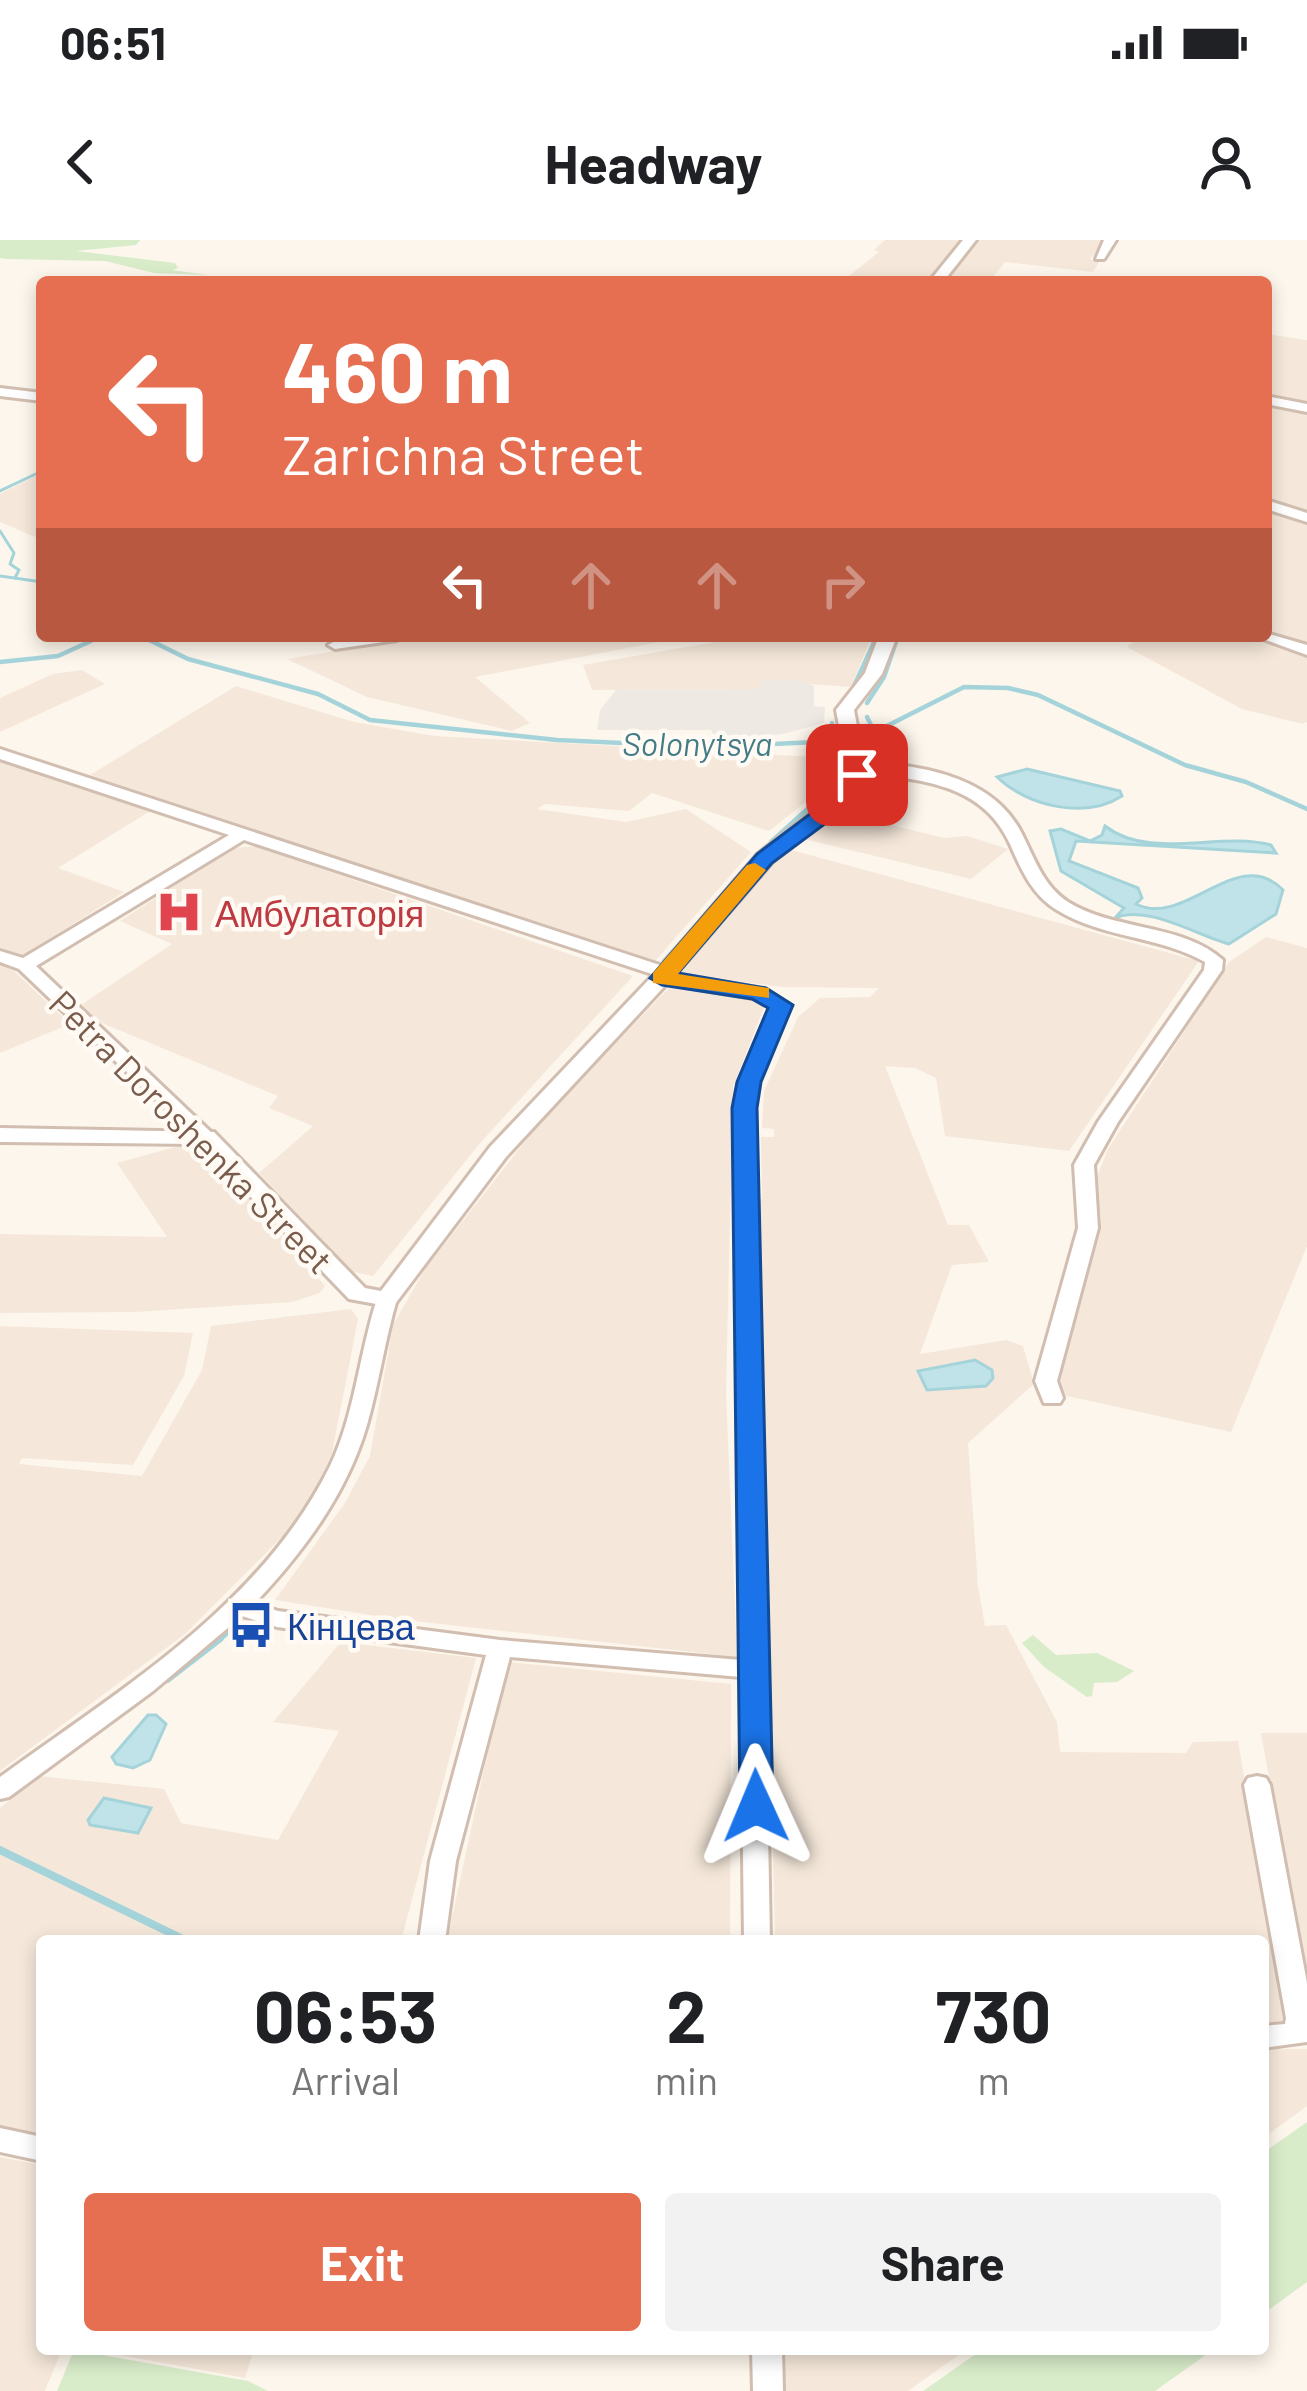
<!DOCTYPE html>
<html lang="en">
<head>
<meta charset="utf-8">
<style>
  :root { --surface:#fff; --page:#f2f2f2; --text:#202124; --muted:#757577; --accent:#e76f51 }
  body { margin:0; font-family:Barlow,sans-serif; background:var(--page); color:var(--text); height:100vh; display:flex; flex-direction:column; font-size:45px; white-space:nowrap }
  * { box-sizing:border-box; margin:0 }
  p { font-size:39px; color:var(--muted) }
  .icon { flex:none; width:66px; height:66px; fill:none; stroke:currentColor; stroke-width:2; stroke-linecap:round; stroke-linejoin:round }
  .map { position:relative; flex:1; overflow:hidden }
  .side { position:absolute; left:36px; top:1695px; width:1233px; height:420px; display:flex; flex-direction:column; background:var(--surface); border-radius:12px; box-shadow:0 6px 18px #0003 }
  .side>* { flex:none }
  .hud { position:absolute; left:36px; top:36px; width:1236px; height:366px; border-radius:12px; box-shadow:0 6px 18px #0003; background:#e76f51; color:#fff; overflow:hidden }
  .pin { position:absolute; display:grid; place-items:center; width:102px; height:102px; color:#fff; margin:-51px; border-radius:24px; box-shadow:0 6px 18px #0006 }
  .me { position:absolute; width:132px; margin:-66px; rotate:359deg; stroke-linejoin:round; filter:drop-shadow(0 0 9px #0008) }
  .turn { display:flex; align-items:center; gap:42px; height:252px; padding:0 48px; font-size:54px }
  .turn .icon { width:156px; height:156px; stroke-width:2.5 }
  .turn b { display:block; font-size:84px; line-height:102px }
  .lanes { display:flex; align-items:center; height:114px; padding:0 48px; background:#0003; justify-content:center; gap:60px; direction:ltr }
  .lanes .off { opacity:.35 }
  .eta { display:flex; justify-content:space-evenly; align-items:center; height:204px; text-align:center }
  .eta b { font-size:72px; font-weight:700; line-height:84px }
  .button { display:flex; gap:24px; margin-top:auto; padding:24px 48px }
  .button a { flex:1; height:138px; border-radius:12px; background:var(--accent); color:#fff; font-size:48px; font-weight:700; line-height:138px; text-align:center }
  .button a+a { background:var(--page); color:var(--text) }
  .status { display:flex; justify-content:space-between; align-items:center; height:84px; padding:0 60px; background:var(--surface); direction:ltr }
  .status svg { height:33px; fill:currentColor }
  header { display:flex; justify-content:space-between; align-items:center; height:156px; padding:0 48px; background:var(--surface); font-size:54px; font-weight:700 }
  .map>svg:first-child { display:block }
  .residential { fill:#f5e8da }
  .industrial { fill:#efe9e4 }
  .green { fill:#d8ecc9 }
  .water { fill:#bfe3e8; stroke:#a5d3da; stroke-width:3 }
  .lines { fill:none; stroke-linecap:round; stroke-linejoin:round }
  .stream-far3 { stroke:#a5d3da; stroke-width:3 }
  .stream-far2 { stroke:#a5d3da; stroke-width:4.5 }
  .stream-far1 { stroke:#a5d3da; stroke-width:6 }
  .stream { stroke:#a5d3da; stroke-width:8 }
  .minor-casing { stroke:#d1beb0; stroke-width:6 }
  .tertiary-casing { stroke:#d1beb0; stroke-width:6 }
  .minor { fill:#fff; fill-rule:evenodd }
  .tertiary { fill:#fff; fill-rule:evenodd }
  .route { fill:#1a73e8; stroke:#114b97; stroke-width:3 }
  .slow { fill:#f59e0b }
  .labels { text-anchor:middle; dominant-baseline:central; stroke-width:9; stroke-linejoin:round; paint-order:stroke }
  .far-water-label { font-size:33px; font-style:italic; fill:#437c86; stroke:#fffaf3 }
  .health-label { font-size:36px; fill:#be3a42; stroke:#fffaf3; text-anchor:start }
  .street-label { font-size:36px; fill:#7a5c4d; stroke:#fffaf3 }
  .transit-label { font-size:36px; fill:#164399; stroke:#fffaf3; text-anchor:start }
</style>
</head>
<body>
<div class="status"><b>06:51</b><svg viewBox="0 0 49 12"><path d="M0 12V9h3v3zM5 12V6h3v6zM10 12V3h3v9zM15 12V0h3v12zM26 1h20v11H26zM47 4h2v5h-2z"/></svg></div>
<header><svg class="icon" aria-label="back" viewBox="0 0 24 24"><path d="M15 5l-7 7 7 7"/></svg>Headway<svg class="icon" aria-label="person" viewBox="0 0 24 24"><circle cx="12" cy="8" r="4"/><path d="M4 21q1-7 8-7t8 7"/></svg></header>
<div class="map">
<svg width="1307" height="2151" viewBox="0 0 1307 2151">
  <rect width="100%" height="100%" fill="#fdf6ec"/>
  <g class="residential">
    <polygon points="885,0 960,0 927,42 844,40 879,12 874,10"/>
    <polygon points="977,0 1107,0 1090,19 1099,22 1093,32 1005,22 989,42 943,42"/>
    <polygon points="1266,94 1307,100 1307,164 1266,155"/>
    <polygon points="1266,164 1307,172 1307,274 1266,260"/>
    <polygon points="42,233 42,300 0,282 0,254"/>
    <polygon points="1266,270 1307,284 1307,407 1266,394"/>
    <polygon points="426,396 691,396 475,437 530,483 512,491 367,457 287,419"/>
    <polygon points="750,396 872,396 851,447 763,441 761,449 592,450 583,425"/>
    <polygon points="1141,396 1250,396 1307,413 1307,482 1302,484 1242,469 1127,407"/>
    <polygon points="82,430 105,444 0,492 0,458 53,434"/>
    <polygon points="236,446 354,482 434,496 833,518 840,535 769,591 652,553 629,571 545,564 537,569 626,582 686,569 751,612 655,721 647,723 90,535"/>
    <polygon points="0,521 152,570 58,628 124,652 22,716 0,708"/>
    <polygon points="846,574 944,598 967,596 1008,609 971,639 804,599"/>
    <polygon points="255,606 633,736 481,902 373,1036 353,1032 259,933 313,886 269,868 278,856 85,776 81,765 172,704 120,681 233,608"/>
    <polygon points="788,609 1199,721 1069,911 945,896 936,838 915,828 885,826 948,985 969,985 989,1022 952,1025 920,1114 1006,1100 1023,1106 1034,1144 968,1203 978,1346 985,1386 1006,1385 1057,1482 1060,1512 1186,1513 1193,1502 1238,1501 1286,1783 1275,1792 1263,1791 1263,1701 775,1701 758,960 762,959 761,897 774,897 774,889 762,888 764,851 798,777 820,758 870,757 879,748 781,747 680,733 755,641"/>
    <polygon points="1266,697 1307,708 1307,1006 1231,1192 1058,1154 1052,1141 1101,981 1096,939 1108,909 1229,722"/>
    <polygon points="0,725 14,731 70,784 0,813"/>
    <polygon points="672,745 753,758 765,765 733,847 726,1153 737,1417 396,1379 275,1360 345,1263 370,1216 393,1085 425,1029 548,872"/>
    <polygon points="193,902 208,909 325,1046 320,1053 292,1062 135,1072 0,1073 0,994 167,997 117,923"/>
    <polygon points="351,1069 358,1079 332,1213 314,1253 286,1293 185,1394 0,1531 0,1086 193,1093 184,1136 133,1225 22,1218 19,1224 142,1236 202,1130 211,1086"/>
    <polygon points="341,1402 476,1418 401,1701 42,1701 42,1897 0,1887 0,1568 39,1536 164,1549 181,1583 278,1600 339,1491 273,1482"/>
    <polygon points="507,1422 731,1444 730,1701 447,1701"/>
    <polygon points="1261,1493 1307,1493 1307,1750 1292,1667"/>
    <polygon points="1263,1809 1307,1809 1307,1866 1263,1898"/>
    <polygon points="0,1917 42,1925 42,2109 62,2109 45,2151 0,2151"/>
    <polygon points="88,2109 254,2109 245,2138"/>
    <polygon points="782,2109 967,2109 908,2151 783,2151"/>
  </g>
  <polygon class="industrial" points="797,440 814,446 814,466 825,467 824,483 783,494 745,497 713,494 711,490 597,490 600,470 616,450 760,449 763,441"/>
  <g class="green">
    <polygon points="0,0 140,0 136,5 76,11 175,23 178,28 172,30 208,35 154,33 105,21 7,19 0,18"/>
    <polygon points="1033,1395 1056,1415 1097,1413 1134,1431 1117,1442 1094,1443 1092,1456 1087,1457 1044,1427 1022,1403"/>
    <polygon points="1307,1882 1307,2042 1263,2074 1263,1913"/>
    <polygon points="983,2109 1214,2109 1155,2151 923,2151"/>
    <polygon points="74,2110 248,2141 268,2151 57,2151"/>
  </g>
  <g class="water">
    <path d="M 1027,529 L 1120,551 L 1122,556 C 1085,580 1027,566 997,537 Z"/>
    <path d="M 1105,586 C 1150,621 1219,591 1271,605 L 1276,613 L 1076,601 L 1069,621 L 1138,648 L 1142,658 L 1136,664 C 1184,689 1238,603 1283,650 L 1276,674 L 1229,704 C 1196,695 1147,664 1115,678 L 1124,668 L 1061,631 L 1050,591 L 1061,589 L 1090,601 L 1102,595 Z"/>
    <polygon points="975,1120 992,1130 993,1138 986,1146 927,1150 918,1131"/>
    <polygon points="148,1475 156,1475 166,1484 150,1520 133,1528 116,1524 112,1517"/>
    <polygon points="104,1558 151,1568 138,1593 90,1585 88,1580"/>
  </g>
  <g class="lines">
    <g class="stream-far3">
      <polyline points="0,251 42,231"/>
      <polyline points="0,291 14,313 10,324 19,330 15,338"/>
      <polyline points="0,336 42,342"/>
    </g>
    <g class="stream-far2">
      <polyline points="141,396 188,419 318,454 370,480 557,500 709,507 859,500 964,447 1008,448 1038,455 1185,525 1246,542 1307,569"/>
      <polyline points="0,422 58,416 91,401"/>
      <polyline points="854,446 877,396"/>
      <polyline points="867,463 884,437 898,396"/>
      <polyline points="867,477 876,495"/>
      <polyline points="771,602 844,536 832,503 832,483"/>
      <polyline points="664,721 686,697"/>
    </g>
    <polyline class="stream-far1" points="216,1401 241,1382"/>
    <g class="stream">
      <polyline points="167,1439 220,1398"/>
      <polyline points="0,1610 187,1701"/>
    </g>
    <defs>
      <g id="minor">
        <polygon points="1104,0 1116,0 1104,19 1096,19"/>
        <polygon points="0,148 42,153 42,161 0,156"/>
        <polygon points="1266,156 1307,164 1307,172 1266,164"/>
        <polygon points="1266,260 1307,273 1307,282 1266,269"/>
        <polygon points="1266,393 1307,405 1307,415 1255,396 1266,396"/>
        <polygon points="366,396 404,396 397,400 335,409 328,405 335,401"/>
        <path d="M 0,509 L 672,729 L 674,734 L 764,749 L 790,765 L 758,842 L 755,868 L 770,1701 L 744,1701 L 741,1437 L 510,1417 L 456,1621 L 445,1701 L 419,1701 L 430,1621 L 486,1415 L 277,1387 L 242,1376 L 153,1451 L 9,1557 L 0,1559 L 0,1537 C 121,1449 261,1366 330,1226 C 355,1174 359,1114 377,1059 L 387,1053 L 397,1059 C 385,1100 379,1143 367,1185 C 347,1254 303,1312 255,1363 L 278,1371 L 500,1400 L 741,1420 L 735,868 L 740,842 L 771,767 L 753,758 L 656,742 L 655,735 L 244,600 L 36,726 L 216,897 L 213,901 L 199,901 L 19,729 L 0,722 L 0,711 L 23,718 L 229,595 L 0,519 Z"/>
        <path d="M 857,522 C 915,524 991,534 1021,592 C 1036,621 1044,650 1075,666 C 1120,690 1184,685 1223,720 L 1222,730 L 1118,882 L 1094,925 L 1098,988 L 1057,1141 L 1063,1158 L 1060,1163 L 1044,1163 L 1035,1141 L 1078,988 L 1074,925 L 1098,882 L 1204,730 L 1205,722 C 1159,696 1102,698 1057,670 C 1032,655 1021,629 1010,604 C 980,538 912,541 851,530 L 849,527 Z"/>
        <polygon points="1257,1536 1266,1538 1270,1545 1307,1743 1307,1802 1263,1808 1263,1786 1285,1784 1286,1778 1244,1545 1248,1538"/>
        <polygon points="0,1888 42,1897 42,1921 0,1912"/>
        <polygon points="752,2109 782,2109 783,2151 753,2151"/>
      </g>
      <g id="tertiary">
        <polygon points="963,0 976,0 943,42 929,42"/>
        <polygon points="879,396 897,396 882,434 854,470 866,534 854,558 772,622 673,737 506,917 395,1064 387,1066 349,1059 200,904 0,902 0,888 214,892 365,1048 381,1051 490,907 659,729 758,614 839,551 848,534 836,470 865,433"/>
      </g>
    </defs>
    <use href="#minor" class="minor-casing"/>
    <use href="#tertiary" class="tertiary-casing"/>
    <use href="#minor" class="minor"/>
    <use href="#tertiary" class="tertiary"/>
  </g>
  <polygon class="route" points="857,528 868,535 845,569 772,623 678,733 766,748 793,765 761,842 757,868 773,1566 768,1574 756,1578 745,1574 740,1566 732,868 737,842 768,768 752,759 662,745 650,738 757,614 830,559 850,530"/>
  <polygon class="slow" points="755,623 766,630 678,734 769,748 769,758 653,743 653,733 747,625"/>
  <defs>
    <symbol id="hospital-bare" viewBox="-9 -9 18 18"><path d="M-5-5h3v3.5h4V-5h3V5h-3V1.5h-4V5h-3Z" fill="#e0444e" stroke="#fffaf3" stroke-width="2.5" paint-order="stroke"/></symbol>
    <symbol id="bus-bare" viewBox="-9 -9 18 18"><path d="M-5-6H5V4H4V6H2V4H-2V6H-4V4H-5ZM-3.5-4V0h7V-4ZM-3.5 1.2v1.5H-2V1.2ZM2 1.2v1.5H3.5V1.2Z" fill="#1a4fb4" stroke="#fffaf3" stroke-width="2.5" paint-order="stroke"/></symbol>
  </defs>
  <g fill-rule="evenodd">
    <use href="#hospital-bare" x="146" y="639" width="66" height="66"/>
    <use href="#bus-bare" x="218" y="1352" width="66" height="66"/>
  </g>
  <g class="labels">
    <g class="far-water-label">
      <text x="697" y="503">Solonytsya</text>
    </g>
    <g class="health-label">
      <text x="215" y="672">Амбулаторія</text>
    </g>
    <g class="street-label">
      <text transform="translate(192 891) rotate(45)">Petra Doroshenka Street</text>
    </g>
    <g class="transit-label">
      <text x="287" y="1385">Кінцева</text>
    </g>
  </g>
</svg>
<div class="pin" style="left:857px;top:535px;background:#d93025"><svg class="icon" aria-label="arrive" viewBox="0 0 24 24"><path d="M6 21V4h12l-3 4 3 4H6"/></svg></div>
<svg class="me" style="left:756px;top:1566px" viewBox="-20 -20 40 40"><path d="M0-17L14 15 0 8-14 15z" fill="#1a73e8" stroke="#fff" stroke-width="4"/></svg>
<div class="hud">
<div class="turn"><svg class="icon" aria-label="left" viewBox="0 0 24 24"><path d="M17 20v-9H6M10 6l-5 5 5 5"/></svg><div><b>460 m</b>Zarichna Street</div></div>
<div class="lanes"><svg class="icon" aria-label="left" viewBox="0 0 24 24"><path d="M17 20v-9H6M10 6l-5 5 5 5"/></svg><svg class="icon off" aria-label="ahead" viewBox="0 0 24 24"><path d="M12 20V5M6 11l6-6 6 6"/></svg><svg class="icon off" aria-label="ahead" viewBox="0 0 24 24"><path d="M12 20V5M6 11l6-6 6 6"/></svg><svg class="icon off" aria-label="right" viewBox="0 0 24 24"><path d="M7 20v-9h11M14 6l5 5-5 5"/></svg></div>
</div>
<section class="side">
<div class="eta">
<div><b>06:53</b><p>Arrival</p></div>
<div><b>2</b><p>min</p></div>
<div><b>730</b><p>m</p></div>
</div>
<div class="button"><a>Exit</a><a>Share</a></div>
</section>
</div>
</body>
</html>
